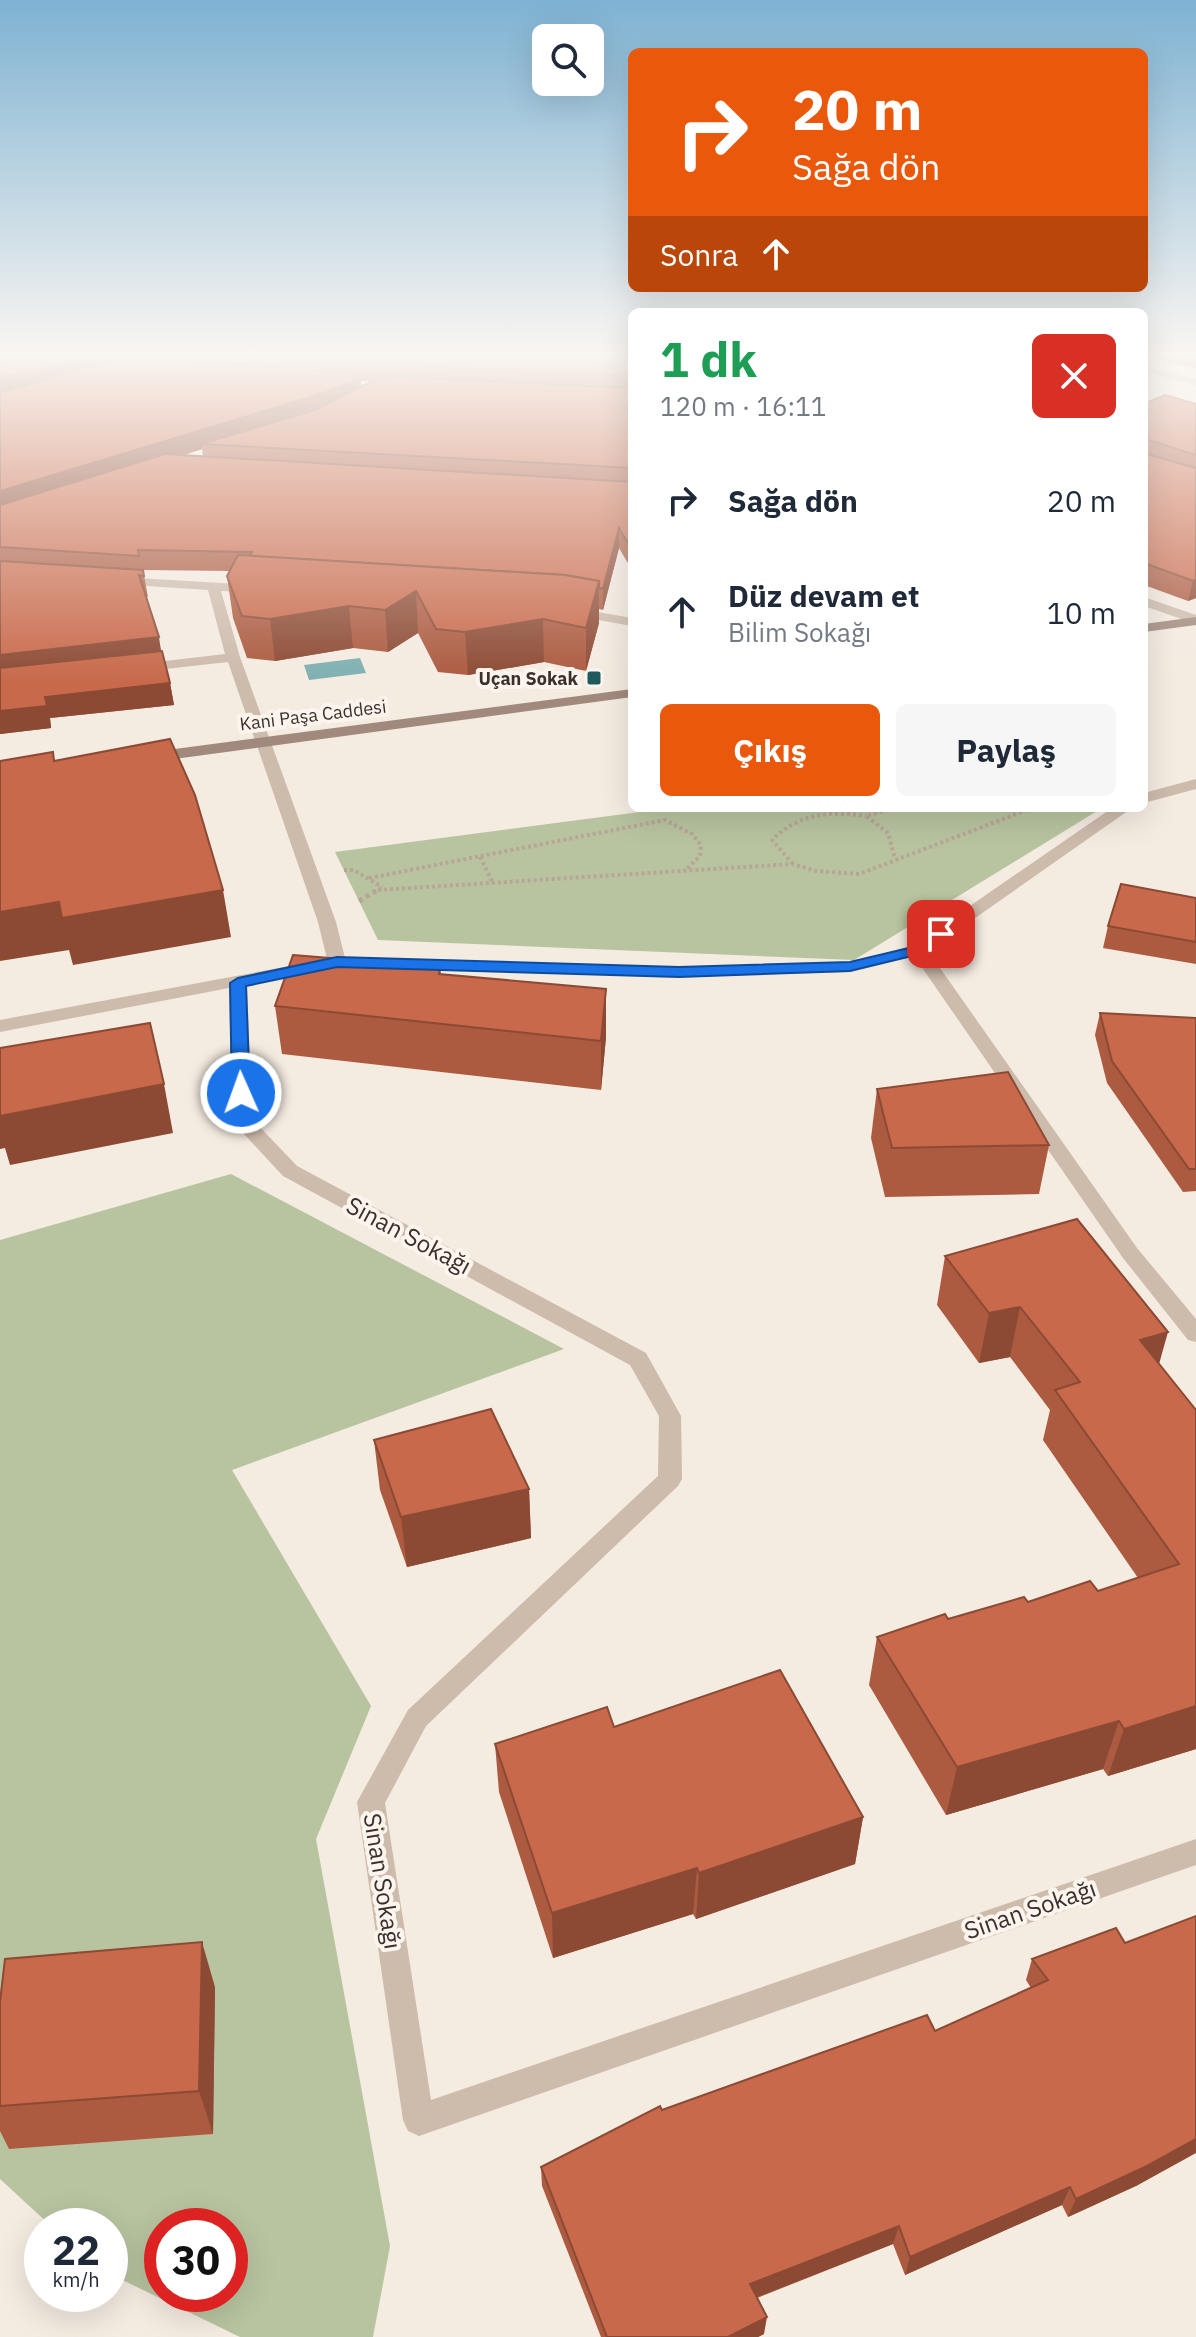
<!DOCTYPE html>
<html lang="tr">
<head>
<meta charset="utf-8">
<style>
  :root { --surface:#fff; --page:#f6f6f7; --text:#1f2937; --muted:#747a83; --accent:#ea580c }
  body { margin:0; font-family:"IBM Plex Sans",sans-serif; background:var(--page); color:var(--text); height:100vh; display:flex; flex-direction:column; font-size:30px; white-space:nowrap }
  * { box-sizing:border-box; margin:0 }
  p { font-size:26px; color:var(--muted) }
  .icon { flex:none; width:44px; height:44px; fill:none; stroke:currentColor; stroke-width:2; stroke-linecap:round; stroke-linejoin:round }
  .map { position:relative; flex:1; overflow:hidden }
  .side { position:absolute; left:628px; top:308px; width:520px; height:504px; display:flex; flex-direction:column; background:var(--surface); border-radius:12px; box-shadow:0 8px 32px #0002 }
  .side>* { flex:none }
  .banner { position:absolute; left:628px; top:48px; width:520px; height:244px; border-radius:12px; box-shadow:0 8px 32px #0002; background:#ea580c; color:#fff; overflow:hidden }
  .buttons { position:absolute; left:532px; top:24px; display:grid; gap:16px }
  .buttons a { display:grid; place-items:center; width:72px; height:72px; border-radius:12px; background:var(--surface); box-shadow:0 8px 32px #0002; font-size:40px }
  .speed { position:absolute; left:24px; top:2208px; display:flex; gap:16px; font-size:40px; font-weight:700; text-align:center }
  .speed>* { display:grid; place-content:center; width:104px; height:104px; border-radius:50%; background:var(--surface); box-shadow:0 8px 32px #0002; line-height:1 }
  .speed small { font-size:20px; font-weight:400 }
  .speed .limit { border:12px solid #d22; background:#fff; color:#111 }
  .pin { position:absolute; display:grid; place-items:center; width:68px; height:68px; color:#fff; margin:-34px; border-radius:16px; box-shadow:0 4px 12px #0006 }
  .me { position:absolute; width:88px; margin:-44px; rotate:358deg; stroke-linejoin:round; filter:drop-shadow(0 0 6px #0008) }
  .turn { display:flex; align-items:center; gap:28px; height:168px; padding:0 32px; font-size:36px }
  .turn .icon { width:104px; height:104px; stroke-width:2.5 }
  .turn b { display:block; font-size:56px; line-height:68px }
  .then { display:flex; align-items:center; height:76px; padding:0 32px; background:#0003; gap:16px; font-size:30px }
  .round { display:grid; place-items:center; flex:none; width:84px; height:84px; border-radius:12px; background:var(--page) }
  .summary { display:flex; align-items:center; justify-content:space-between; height:136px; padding:0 32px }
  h1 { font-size:48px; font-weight:800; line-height:60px; color:#1e9e55 }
  .primary-button { display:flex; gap:16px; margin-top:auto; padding:16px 32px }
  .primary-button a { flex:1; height:92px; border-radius:12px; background:var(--accent); color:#fff; font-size:32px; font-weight:800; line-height:92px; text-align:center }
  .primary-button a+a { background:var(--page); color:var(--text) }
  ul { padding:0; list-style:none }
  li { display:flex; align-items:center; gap:24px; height:112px; padding:0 32px }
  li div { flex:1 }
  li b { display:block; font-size:30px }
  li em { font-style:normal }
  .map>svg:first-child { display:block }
  .green { fill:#b8c4a0; fill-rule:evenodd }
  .water { fill:#7fb0b2 }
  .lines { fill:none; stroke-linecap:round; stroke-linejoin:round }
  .path-far1 { stroke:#b9a596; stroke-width:4; stroke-dasharray:3 3; stroke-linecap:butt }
  .path { stroke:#b9a596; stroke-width:5; stroke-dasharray:4 4; stroke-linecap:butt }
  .street { fill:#cdbbac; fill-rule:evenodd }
  .secondary { fill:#a18a7d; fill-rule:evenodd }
  .wall { fill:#ac5a40; fill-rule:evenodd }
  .shaded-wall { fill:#8c4a34 }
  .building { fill:#c8694b; stroke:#8c4a34; stroke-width:2 }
  .route { fill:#1a73e8; stroke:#114b97; stroke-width:2 }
  .poi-dot { fill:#1f5a5e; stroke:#fbf5ee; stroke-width:3 }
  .labels { text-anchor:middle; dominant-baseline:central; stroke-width:8; stroke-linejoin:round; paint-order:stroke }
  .far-poi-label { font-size:18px; font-weight:bold; fill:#3b302b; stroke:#fbf5ee; text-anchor:end }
  .far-street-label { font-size:18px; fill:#3b302b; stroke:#fbf5ee }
  .near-street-label { font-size:24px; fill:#3b302b; stroke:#fbf5ee }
</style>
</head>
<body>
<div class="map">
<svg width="1196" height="2337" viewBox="0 0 1196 2337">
  <rect width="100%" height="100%" fill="#f4ebe1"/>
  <g class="green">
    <polygon points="670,808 1102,808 854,960 378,940 335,852"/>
    <path d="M 231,1174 L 564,1349 L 232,1470 L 371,1706 L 316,1839 L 390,2246 L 373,2337 L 240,2337 L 110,2274 L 110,2226 L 51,2226 L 0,2179 L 0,1240 ZM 162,2226 L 230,2226 L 230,2294 L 162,2294 Z"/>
  </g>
  <polygon class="water" points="360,658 366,673 309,680 304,665"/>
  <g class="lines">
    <g class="path-far1">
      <polyline points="894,808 866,816 888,833 895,859"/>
      <polyline points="480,857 492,881"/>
      <path d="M 793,864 L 772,840 C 799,813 829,811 866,816"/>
      <polyline points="344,870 354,870 382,887"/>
      <polyline points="369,878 665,820 692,834 701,845 700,856 686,870"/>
      <polyline points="378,890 793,864 816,871 859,874 1032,808"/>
    </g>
    <polyline class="path" points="359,901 381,888"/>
    <g class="street">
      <polygon points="1144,366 1196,379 1196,385 1144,372"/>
      <polygon points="120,577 256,585 263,589 256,593 221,591 240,657 336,922 346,962 337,967 247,984 252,1119 297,1166 646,1353 681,1416 682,1479 678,1486 426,1726 385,1803 431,2100 1196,1839 1196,1865 419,2136 408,2131 403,2120 357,1802 408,1710 658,1476 659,1416 630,1365 283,1176 232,1121 229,988 0,1032 0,1020 327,959 318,922 228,662 139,672 132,668 139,664 225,654 208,590 115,584 115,578"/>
      <polygon points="1144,597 1196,615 1196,624 1144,606"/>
      <polygon points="575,608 632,618 632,626 570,615 570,609"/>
      <polygon points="1196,779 1196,789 1144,803 1144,793"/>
      <polygon points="1112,808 1132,808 928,951 1137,1248 1196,1319 1196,1342 1188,1340 1123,1258 914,956 850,972 679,977 385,969 376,964 385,959 679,967 850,962 912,946"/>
    </g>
    <g class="secondary">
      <polygon points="1196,617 1196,625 1144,632 1144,624"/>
      <polygon points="632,689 632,697 152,762 144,757 152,752"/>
    </g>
  </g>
  <g class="wall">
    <path d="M 0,355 L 157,355 L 149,357 L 163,358 L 162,355 L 632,355 L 632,570 L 619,548 L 603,610 L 599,609 L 599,623 L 586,671 L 544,662 L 468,675 L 438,672 L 418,633 L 388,652 L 353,648 L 275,661 L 247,658 L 233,618 L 227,576 L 230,571 L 143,570 L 148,597 L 146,596 L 170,683 L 174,705 L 50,718 L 51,728 L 0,734 ZM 361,381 L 371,381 L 361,386 ZM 202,449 L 203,456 L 184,455 Z"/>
    <polygon points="1144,355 1196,355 1196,368 1144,356"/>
    <polygon points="1144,404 1196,404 1196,598 1188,601 1144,585"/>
    <polygon points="1196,898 1196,964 1103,948 1108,926"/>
    <polygon points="440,967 441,974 606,1037 601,1090 282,1054 275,1006"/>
    <polygon points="1100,1013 1196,1018 1196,1191 1183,1192 1107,1083 1095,1035"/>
    <polygon points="877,1089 1049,1145 1039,1194 885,1197 871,1138"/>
    <polygon points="945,1256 1159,1364 1196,1749 1108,1776 1103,1769 946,1815 869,1685 877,1637 1028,1602 1098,1591 1138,1578 1043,1440 1050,1410 1010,1357 979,1363 937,1305"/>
    <polygon points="374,1440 529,1489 531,1538 407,1567 380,1490"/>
    <polygon points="614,1727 863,1817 855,1864 696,1919 693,1914 553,1958 499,1792 495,1744"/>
    <polygon points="1116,1928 1138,2185 1068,2217 1062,2205 905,2275 893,2244 757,2298 764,2334 758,2337 601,2337 542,2186 541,2167 662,2110 935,2031 1031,1988 1026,1980 1032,1959"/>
    <polygon points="215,1987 213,2134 9,2149 0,2131 0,2106"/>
  </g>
  <g class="shaded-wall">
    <polygon points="90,355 157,355 28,391 0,395 0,376"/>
    <polygon points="360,374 362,392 352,400 201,444 202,449 0,512 0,491"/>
    <polygon points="619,528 619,548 603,610 603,589"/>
    <polygon points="1196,579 1196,598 1188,601 1193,581"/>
    <polygon points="599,581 599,623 586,671 586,628"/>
    <polygon points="416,591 418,633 388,652 385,610"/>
    <polygon points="349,606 353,648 275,661 270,619"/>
    <polygon points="543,619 544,662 468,675 465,632"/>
    <polygon points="159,637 162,658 0,677 0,655"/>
    <polygon points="170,683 174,705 50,718 51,728 0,734 0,711 45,697"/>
    <polygon points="223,890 231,937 73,965 69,950 0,961 0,912 59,902"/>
    <polygon points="606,989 606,1037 601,1090 601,1041"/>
    <polygon points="164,1084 173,1133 10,1165 5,1148 0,1149 0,1116"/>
    <polygon points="1020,1307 1010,1357 979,1363 989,1313"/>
    <polygon points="1168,1332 1154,1382 1140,1340"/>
    <polygon points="529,1489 531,1538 407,1567 401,1517"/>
    <polygon points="1196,1706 1196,1749 1108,1776 1124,1729"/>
    <polygon points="1119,1721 1103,1769 946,1815 957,1767"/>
    <polygon points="863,1817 855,1864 696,1919 699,1873"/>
    <polygon points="697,1868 693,1914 553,1958 552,1913"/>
    <polygon points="202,1942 215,1987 213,2134 199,2091"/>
    <polygon points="1196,2139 1196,2153 1138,2185 1068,2217 1076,2199"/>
    <polygon points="1070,2187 1062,2205 905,2275 910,2257"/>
    <polygon points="899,2226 893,2244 747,2301 750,2284"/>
    <polygon points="767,2317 764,2334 758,2337 728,2337"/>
  </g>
  <g class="building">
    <polygon points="0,355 90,355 25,373 0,376"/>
    <polygon points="265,355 632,355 632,376 378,364"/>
    <polygon points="130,356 360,374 351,382 314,396 0,491 0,392"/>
    <polygon points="382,376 632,388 632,468 201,444 315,410"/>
    <polygon points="1165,395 1196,404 1196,455 1149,440 1145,443 1147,454 1196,468 1196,579 1193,581 1144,563 1144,404"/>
    <polygon points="165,454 632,482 632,550 619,528 603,589 599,588 599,581 565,575 250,556 252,552 138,550 139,556 0,547 0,505"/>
    <polygon points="238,555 565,575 599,581 586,628 543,619 465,632 436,629 416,591 385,610 349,606 270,619 242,616 227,576"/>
    <polygon points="0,561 143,570 144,576 139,575 159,637 0,655"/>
    <polygon points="162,651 170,683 45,697 47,706 0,711 0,668"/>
    <polygon points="170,739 195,795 223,890 62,918 59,902 0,912 0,761 53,752 54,761"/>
    <polygon points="1121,884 1196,898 1196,942 1108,926"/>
    <polygon points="293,955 440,967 439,974 606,989 601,1041 275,1006"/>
    <polygon points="1100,1013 1196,1018 1196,1169 1189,1169 1112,1061"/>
    <polygon points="150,1023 164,1084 0,1116 0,1048"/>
    <polygon points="1008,1072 1049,1145 892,1148 877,1089"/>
    <polygon points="1077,1219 1168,1332 1140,1340 1196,1410 1196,1706 1124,1729 1119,1721 957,1767 877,1637 945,1614 948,1619 1024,1597 1028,1602 1090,1581 1098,1591 1179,1564 1055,1390 1080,1382 1020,1307 989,1313 945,1256"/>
    <polygon points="491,1409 529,1489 401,1517 374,1440"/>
    <polygon points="780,1670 863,1817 699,1873 697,1868 552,1913 495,1744 607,1707 614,1727"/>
    <polygon points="1196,1916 1196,2139 1147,2166 1076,2199 1070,2187 910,2257 899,2226 750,2284 767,2317 728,2337 607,2337 541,2167 660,2106 662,2110 927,2015 935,2031 1048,1980 1032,1959 1116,1928 1125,1943"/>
    <polygon points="202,1942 199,2091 0,2106 0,2002 5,1959"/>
  </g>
  <linearGradient id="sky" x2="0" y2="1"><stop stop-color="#7eb2d2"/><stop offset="0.52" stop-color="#faf6f2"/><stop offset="1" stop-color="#faf6f2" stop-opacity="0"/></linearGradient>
  <rect width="1196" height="682" fill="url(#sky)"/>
  <polygon class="route" points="936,930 949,934 924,953 850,971 679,977 337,967 246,986 250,1093 241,1099 232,1093 230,983 238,978 337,957 679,967 850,962 913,947"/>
  <rect class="poi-dot" x="586" y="670" width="16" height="16" rx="4"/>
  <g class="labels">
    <g class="far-poi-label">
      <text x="578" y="678">Uçan Sokak</text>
    </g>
    <g class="far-street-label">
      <text transform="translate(313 715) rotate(-7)">Kani Paşa Caddesi</text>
    </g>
    <g class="near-street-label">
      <text transform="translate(409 1235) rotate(28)">Sinan Sokağı</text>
      <text transform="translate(383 1881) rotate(81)">Sinan Sokağı</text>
      <text transform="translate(1030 1909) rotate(-19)">Sinan Sokağı</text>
    </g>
  </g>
</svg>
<div class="buttons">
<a><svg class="icon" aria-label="search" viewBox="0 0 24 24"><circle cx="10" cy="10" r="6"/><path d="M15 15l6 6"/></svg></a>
</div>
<div class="speed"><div>22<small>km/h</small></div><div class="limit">30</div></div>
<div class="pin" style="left:941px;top:934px;background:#d93025"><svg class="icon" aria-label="arrive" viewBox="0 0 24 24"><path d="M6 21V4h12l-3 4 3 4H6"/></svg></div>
<svg class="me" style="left:241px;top:1093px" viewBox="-20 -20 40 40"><circle r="17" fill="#1a73e8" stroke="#fff" stroke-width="3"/><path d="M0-11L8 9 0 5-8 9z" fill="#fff"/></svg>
<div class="banner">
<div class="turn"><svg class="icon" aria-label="right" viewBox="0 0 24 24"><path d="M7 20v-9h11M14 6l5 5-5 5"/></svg><div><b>20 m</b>Sağa dön</div></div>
<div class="then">Sonra<svg class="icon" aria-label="ahead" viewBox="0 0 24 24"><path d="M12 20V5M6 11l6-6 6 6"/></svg></div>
</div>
<section class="side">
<div class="summary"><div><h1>1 dk</h1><p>120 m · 16:11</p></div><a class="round" style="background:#d93025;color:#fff"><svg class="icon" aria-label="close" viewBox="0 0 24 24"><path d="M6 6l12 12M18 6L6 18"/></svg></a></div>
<ul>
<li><svg class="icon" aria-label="right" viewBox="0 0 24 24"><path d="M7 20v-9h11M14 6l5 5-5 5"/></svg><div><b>Sağa dön</b></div><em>20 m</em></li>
<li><svg class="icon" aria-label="ahead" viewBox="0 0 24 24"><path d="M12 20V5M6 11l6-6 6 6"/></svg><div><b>Düz devam et</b><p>Bilim Sokağı</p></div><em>10 m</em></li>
</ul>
<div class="primary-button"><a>Çıkış</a><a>Paylaş</a></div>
</section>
</div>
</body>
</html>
